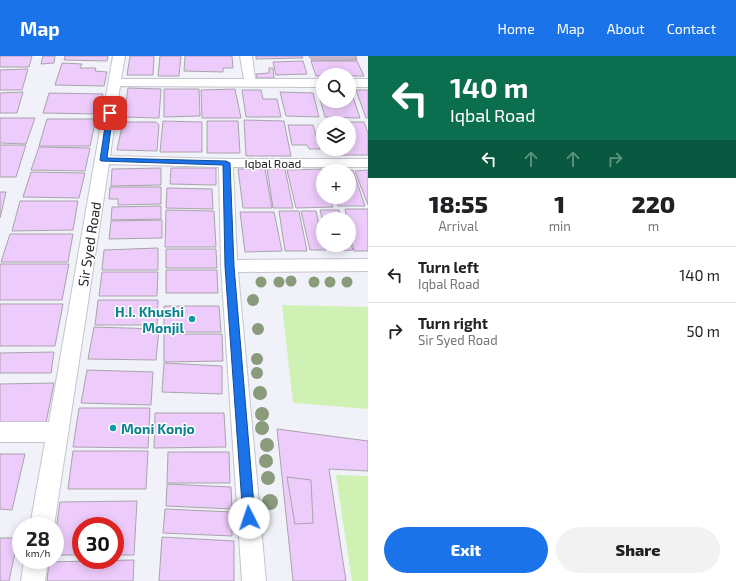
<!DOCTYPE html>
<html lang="en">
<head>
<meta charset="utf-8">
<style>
  :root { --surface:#fff; --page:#f2f2f2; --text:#202124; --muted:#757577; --line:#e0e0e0; --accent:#1a73e8 }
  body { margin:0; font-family:"Exo 2",sans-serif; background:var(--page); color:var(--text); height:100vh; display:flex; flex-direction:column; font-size:15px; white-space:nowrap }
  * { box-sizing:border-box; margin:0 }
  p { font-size:13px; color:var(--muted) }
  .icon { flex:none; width:22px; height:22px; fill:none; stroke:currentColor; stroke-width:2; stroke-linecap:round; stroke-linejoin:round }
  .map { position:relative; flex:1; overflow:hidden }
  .panel { display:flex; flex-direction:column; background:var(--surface); width:368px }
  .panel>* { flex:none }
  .banner { background:#0b6e4f; color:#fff; overflow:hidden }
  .tools { position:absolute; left:316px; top:12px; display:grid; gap:8px }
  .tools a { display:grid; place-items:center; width:40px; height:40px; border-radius:50%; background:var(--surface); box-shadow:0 2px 10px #0003; font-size:20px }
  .speed { position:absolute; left:12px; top:461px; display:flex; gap:8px; font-size:20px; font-weight:700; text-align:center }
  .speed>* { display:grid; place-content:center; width:52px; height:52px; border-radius:50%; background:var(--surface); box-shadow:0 2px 10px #0003; line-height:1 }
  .speed small { font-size:10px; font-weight:400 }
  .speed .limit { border:6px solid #d22; background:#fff; color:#111 }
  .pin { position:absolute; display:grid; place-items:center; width:34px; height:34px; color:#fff; margin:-17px; border-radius:8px; box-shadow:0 2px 6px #0006 }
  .me { position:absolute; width:44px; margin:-22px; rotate:356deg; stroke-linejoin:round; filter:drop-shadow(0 0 3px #0008) }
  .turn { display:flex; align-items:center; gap:14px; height:84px; padding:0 16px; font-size:18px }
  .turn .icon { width:52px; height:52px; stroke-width:2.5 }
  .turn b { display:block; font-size:28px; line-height:34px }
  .lanes { display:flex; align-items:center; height:38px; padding:0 16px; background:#0003; justify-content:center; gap:20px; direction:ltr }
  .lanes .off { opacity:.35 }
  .eta { display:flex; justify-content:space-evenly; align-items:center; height:68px; text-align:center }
  .eta b { font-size:24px; font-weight:800; line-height:28px }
  .cta { display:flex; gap:8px; margin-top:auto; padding:8px 16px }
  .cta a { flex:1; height:46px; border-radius:24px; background:var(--accent); color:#fff; font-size:16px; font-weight:800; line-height:46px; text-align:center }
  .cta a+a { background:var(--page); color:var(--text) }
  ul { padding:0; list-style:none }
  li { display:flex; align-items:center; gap:12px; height:56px; padding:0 16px; border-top:1px solid var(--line) }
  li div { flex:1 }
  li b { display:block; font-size:15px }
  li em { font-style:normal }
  header { display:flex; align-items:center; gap:24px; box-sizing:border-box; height:56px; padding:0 20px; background:var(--accent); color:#fff }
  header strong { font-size:19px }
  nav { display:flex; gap:22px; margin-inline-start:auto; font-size:14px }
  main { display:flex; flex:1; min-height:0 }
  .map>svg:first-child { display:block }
  .green { fill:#cff2b4 }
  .building { fill:#edcbfb; stroke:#a9a4ab }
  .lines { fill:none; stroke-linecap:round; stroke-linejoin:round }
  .minor-casing { stroke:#c4c5cd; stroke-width:2 }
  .minor { fill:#fff; fill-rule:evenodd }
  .tree { fill:#8a9b7c }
  .route { fill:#1a73e8; stroke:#114b97 }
  .culture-dot { fill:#0f9aa8; stroke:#fff; stroke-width:1.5 }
  .labels { text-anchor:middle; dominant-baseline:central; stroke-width:3; stroke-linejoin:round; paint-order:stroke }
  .far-street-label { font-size:12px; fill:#262629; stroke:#fff }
  .street-label { font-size:14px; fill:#262629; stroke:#fff }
  .culture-label { font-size:14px; font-weight:bold; fill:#0d838f; stroke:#fff; text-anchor:end }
</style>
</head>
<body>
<header>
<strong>Map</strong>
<nav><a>Home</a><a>Map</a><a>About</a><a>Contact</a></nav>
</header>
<main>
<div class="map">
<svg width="368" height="525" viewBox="0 0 368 525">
  <rect width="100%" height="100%" fill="#f1f1fa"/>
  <g class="green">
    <polygon points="282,249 368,251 368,353 293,347"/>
    <polygon points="336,419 368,420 368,525 352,525"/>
  </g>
  <g class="building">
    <polygon points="0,0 32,0 29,11 0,11"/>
    <polygon points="43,0 55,0 54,7 41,8"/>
    <polygon points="65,0 108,0 107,5 64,4"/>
    <polygon points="130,0 154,0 153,19 127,19"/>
    <polygon points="160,0 181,0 179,20 158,20"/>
    <polygon points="185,0 232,0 233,12 223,12 223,16 184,15"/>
    <polygon points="256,0 302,0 303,2 256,3"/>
    <polygon points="309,0 356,0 357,2 310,2"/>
    <polygon points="311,3 357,3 357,4 312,5"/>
    <polygon points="303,5 307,18 276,19 273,6"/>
    <polygon points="311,5 357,5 364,20 316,20"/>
    <polygon points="62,7 82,8 80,12 96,12 95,15 107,16 104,30 55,29"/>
    <polygon points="269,12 273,12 274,22 257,22 256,18 269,17"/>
    <polygon points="28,13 22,34 0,34 0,14"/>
    <polygon points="128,32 161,33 159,62 124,61"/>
    <polygon points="317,32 323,32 323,45 349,45 350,32 360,62 325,61"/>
    <polygon points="164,33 199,33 200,60 164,61"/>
    <polygon points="235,33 241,62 202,62 201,34"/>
    <polygon points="242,34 261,34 263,43 277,43 281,61 246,61"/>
    <polygon points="356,34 368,34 368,62 366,62"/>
    <polygon points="23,36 17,57 0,57 0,37"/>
    <polygon points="280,36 313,37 319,61 286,60"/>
    <polygon points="49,37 103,38 99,58 43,57"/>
    <polygon points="0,62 35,62 26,88 0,87"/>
    <polygon points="47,63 96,63 90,90 39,90"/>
    <polygon points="244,64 284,65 291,100 246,100"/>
    <polygon points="163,65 202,66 202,96 160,96"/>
    <polygon points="207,65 238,65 240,97 207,97"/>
    <polygon points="123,66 156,66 159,69 157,95 117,94"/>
    <polygon points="326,66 364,66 368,77 368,99 335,99 333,93 349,93 349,67"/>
    <polygon points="288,69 313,69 320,93 309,93 307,89 292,89"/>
    <polygon points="0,89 26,89 16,121 0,121"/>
    <polygon points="39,91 90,92 85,115 31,114"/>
    <polygon points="161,112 161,129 111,130 112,113"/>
    <polygon points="171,112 216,112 216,129 170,128"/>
    <polygon points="238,113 265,113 272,152 243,152"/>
    <polygon points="267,113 285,113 293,152 273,152"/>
    <polygon points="322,113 323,141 330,141 333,151 296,152 287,114"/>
    <polygon points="353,114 365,150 338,150 335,141 349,141 349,115 328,115"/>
    <polygon points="368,114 368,149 355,115"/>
    <polygon points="31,116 85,117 79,142 23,141"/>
    <polygon points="110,131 161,131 161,148 118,149 118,143 109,143"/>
    <polygon points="167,132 212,133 213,153 166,152"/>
    <polygon points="0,136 6,136 0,162"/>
    <polygon points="20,145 78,145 73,174 12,175"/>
    <polygon points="161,150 161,163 111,164 112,151"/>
    <polygon points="345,153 368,153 368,195 354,195 349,171 349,163 347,163"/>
    <polygon points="166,154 214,155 216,191 165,191"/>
    <polygon points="320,154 339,154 342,163 323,163 323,166"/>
    <polygon points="279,155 299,155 307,195 285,195"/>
    <polygon points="301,155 316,155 323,189 326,194 310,194"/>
    <polygon points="240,156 274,156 282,195 245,196"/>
    <polygon points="162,164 162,182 109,183 111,165"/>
    <polygon points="10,178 73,178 68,206 1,206"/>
    <polygon points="349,183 353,194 331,195 329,189 349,189"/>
    <polygon points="158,192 158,214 102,214 104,194"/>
    <polygon points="166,193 216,193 217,212 166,212"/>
    <polygon points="0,208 69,208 62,244 0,244"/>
    <polygon points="166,214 217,214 218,237 166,237"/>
    <polygon points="102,216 158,216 157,240 99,240"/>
    <polygon points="98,244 158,244 157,269 95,269"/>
    <polygon points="0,248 63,248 55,290 0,290"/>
    <polygon points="164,250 219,250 221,276 164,276"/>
    <polygon points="94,271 159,273 156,304 88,303"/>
    <polygon points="164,278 222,278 223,305 164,306"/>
    <polygon points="54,296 51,317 0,317 0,297"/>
    <polygon points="164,307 222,310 222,338 162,336"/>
    <polygon points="87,314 153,316 151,349 81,347"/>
    <polygon points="54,327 46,367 0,367 0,328"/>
    <polygon points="79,352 150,352 148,392 73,391"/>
    <polygon points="155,357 224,357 226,391 154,392"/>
    <polygon points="277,373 368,385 368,415 329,413 346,525 293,525"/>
    <polygon points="73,395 148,395 146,433 68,433"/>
    <polygon points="168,396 229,396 230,427 167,427"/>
    <polygon points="0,398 25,398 12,454 0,453"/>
    <polygon points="287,421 311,424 313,467 295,468"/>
    <polygon points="167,428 231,431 232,453 166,450"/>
    <polygon points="137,445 134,499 115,499 115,470 81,470 81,499 55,499 55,481 60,446"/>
    <polygon points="165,453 232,456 232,480 163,477"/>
    <polygon points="162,481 234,485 234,525 159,525"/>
    <polygon points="0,482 18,482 9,525 0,525"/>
    <polygon points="134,504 133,525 47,525 49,506"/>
  </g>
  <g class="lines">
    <defs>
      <g id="minor">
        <polygon points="113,0 125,0 121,23 244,23 240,0 252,0 255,23 323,23 323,31 120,30 110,100 226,103 368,103 368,111 233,111 237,204 368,203 368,215 238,216 266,525 242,525 221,210 219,111 109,108 54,470 30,470 45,386 0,386 0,366 49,366"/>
        <rect x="349" y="23" width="19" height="8"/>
        <polygon points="24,504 48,504 45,525 21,525"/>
      </g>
    </defs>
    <use href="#minor" class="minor-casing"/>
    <use href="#minor" class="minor"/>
  </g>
  <g class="tree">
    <circle cx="291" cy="225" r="5.5"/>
    <circle cx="261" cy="226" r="5.5"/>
    <circle cx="279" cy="226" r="5.5"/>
    <circle cx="314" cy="226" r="5.5"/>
    <circle cx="330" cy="226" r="5.5"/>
    <circle cx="347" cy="226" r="5.5"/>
    <circle cx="253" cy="244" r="6"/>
    <circle cx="258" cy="273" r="6"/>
    <circle cx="257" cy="303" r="6"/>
    <circle cx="257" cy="317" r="6"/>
    <circle cx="260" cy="337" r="7"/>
    <circle cx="262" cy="358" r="7"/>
    <circle cx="262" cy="372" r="7"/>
    <circle cx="267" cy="389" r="7"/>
    <circle cx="266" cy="405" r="7"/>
    <circle cx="268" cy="422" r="7"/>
    <circle cx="270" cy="446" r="8"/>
  </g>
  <polygon class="route" points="110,55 113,57 107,102 226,105 230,107 234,210 255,462 253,466 249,468 245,466 243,462 225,210 223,109 101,105 100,104 107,57"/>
  <g class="culture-dot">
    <circle cx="192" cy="263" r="4"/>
    <circle cx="113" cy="372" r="4"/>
  </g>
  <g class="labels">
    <g class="far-street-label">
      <text x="273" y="107">Iqbal Road</text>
    </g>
    <g class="street-label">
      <text transform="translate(89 188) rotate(-81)">Sir Syed Road</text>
    </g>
    <g class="culture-label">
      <text x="184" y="255">H.I. Khushi<tspan x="184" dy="16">Monjil</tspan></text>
      <text x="121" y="372" text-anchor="start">Moni Konjo</text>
    </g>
  </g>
</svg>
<div class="tools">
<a><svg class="icon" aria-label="search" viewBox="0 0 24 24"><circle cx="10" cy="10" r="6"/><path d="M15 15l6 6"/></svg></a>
<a><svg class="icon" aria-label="layers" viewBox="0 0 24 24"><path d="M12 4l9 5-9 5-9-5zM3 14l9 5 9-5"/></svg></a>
<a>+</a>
<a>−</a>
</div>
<div class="speed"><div>28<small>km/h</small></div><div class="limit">30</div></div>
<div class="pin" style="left:110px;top:57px;background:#d93025"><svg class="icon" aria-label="arrive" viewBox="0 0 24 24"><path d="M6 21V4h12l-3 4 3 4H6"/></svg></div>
<svg class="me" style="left:249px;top:462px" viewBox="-20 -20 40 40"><circle r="19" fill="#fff"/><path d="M0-13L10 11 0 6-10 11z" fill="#1a73e8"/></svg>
</div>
<section class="panel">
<div class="banner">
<div class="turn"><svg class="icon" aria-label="left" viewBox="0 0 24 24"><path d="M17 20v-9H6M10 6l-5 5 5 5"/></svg><div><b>140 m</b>Iqbal Road</div></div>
<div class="lanes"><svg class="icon" aria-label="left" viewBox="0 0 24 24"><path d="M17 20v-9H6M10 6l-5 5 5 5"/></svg><svg class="icon off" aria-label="ahead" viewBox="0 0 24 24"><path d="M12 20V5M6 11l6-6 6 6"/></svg><svg class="icon off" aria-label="ahead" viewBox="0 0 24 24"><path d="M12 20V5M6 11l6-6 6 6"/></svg><svg class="icon off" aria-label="right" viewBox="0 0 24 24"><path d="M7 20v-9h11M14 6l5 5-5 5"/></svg></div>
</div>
<div class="eta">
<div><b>18:55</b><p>Arrival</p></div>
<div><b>1</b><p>min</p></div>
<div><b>220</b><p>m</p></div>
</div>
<ul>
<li><svg class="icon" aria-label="left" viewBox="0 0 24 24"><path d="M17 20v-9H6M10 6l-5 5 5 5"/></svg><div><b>Turn left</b><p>Iqbal Road</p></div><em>140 m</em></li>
<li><svg class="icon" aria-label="right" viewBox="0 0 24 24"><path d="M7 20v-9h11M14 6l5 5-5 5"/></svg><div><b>Turn right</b><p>Sir Syed Road</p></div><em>50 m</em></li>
</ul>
<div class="cta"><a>Exit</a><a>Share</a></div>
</section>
</main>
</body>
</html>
